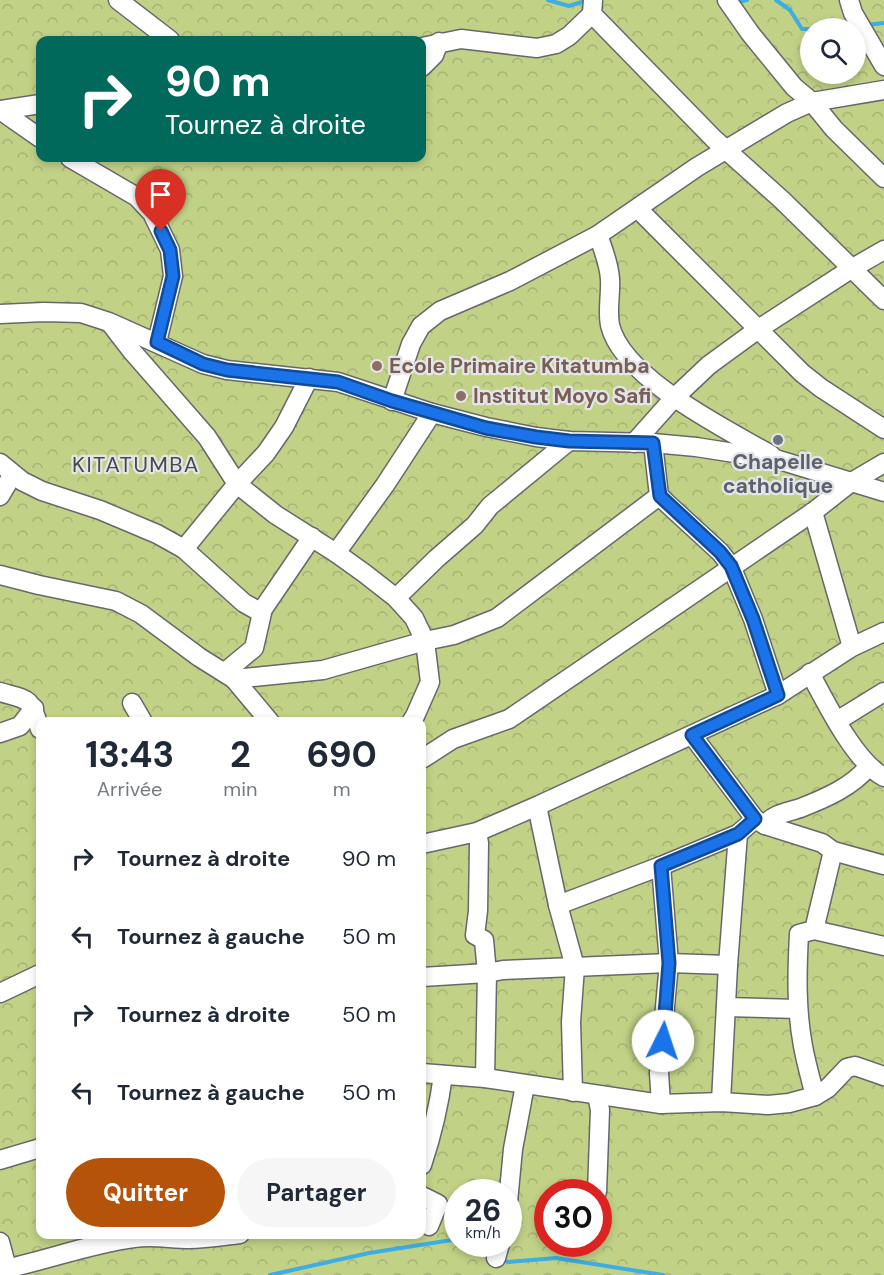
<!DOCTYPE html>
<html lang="fr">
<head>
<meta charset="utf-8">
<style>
  :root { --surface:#fff; --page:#f6f6f7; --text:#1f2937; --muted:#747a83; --accent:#b45309 }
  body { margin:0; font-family:"DM Sans",sans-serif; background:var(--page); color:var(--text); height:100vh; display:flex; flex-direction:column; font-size:22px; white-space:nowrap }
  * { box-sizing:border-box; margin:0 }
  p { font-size:20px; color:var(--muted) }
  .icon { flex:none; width:33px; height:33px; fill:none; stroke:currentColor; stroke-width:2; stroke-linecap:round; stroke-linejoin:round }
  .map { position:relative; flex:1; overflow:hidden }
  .panel { position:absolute; left:36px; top:717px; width:390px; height:522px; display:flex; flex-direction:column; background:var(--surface); border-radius:12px; box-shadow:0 3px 9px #0003 }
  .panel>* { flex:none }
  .guide { position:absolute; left:36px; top:36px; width:390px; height:126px; border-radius:12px; box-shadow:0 3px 9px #0003; background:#00695c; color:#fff; overflow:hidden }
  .fabs { position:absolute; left:800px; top:18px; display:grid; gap:12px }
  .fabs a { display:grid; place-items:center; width:66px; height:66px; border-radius:50%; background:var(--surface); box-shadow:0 3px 9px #0003; font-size:30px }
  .speed { position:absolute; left:444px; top:1179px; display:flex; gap:12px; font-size:30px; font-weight:700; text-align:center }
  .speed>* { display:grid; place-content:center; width:78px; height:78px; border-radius:50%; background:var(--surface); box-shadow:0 3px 9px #0003; line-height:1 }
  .speed small { font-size:15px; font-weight:400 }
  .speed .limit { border:9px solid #d22; background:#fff; color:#111 }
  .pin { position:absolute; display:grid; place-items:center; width:51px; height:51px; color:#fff; margin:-62px -26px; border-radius:50% 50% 50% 0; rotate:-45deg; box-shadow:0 0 6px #0007 }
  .pin .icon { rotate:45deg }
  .me { position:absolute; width:66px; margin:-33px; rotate:4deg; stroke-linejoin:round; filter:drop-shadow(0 0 4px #0008) }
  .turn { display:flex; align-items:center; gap:21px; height:126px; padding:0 30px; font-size:27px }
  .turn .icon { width:78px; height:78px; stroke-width:2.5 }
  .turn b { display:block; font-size:42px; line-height:51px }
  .eta { display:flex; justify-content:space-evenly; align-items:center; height:102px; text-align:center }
  .eta b { font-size:36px; font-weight:700; line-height:42px }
  .action { display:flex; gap:12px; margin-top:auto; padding:12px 30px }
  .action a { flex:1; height:69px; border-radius:36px; background:var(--accent); color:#fff; font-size:24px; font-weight:700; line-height:69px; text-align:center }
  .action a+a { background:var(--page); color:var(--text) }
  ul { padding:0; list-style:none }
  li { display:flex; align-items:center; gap:18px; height:78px; padding:0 30px }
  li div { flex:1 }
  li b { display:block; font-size:22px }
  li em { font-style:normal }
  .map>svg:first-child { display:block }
  .park { fill:url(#park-crowns); fill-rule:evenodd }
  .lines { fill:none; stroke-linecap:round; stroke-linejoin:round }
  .stream { stroke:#3eade3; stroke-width:4 }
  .minor-casing { stroke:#67686b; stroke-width:21 }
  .minor { stroke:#fff; stroke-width:18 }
  .route-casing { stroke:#114b97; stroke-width:15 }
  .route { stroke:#1a73e8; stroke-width:10 }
  .education-dot { fill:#8d6e63; stroke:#e4e5e8; stroke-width:2 }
  .worship-dot { fill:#6b7280; stroke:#e4e5e8; stroke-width:2 }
  .labels { text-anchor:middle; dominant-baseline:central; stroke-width:4.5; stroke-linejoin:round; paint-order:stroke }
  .education-label { font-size:21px; font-weight:bold; fill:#785e54; stroke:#e4e5e8; text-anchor:start }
  .worship-label { font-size:21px; font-weight:bold; fill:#5b616d; stroke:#e4e5e8 }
  .neighbourhood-label { font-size:22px; letter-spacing:1.5px; fill:#48494c; stroke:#e4e5e8 }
</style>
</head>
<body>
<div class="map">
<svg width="884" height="1275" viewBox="0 0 884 1275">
  <defs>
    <pattern id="park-crowns" width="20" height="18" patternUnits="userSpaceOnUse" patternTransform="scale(1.5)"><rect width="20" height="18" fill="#c1d287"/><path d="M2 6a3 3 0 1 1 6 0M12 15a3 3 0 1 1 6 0" fill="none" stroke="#a5b374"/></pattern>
  </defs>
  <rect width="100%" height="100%" fill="#e4e5e8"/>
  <path class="park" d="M 0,0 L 884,0 L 884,1275 L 0,1275 ZM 810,28 L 855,28 L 855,74 L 810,74 ZM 40,40 L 422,40 L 422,158 L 40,158 ZM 40,722 L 422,722 L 422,1234 L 40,1234 ZM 458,1192 L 508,1192 L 508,1244 L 458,1244 ZM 548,1192 L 598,1192 L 598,1244 L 548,1244 Z"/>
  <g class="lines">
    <g class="stream">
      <polyline points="548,0 569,6 588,0"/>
      <polyline points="776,0 790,10 802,29 810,29"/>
      <polyline points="737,2 747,0"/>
      <polyline points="866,25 884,23"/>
      <polyline points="475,1244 492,1253"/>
      <polyline points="501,1259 508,1262 556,1258 663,1275"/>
      <polyline points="270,1275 369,1253 458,1239"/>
    </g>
    <defs>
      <g id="minor">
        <polyline points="118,0 170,40"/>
        <polyline points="593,0 592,14 714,139 782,200 884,300"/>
        <polyline points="727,0 750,33 794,87 812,102 834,129 884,178"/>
        <polyline points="849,0 853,13 884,66"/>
        <polyline points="422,47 461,39 537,48 556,44 569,36 592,14"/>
        <polyline points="422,67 434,55 439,42"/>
        <polyline points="0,110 40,138"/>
        <polyline points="1,110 40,104"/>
        <polyline points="70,158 137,197 152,213 170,250 173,276 157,342"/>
        <polyline points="638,209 802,373 821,388 884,429"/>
        <path d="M 598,235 C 603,249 609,263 610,279 C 611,294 607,310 610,325 C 622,378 726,429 771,455"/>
        <polyline points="0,314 44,312 81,313 109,322 203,364 227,370 338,382 432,413 486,427 536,437 569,441 653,443 696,447 779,460 884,492"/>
        <polyline points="111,324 131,350 207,437 237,484 276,515 336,553 364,573 396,598 414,618 425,641 430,682 415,716 411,722"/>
        <polyline points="392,401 411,344 421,326 440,311 510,281 598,235 697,167 787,113 812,102 884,90"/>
        <polyline points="634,443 674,398 709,365 757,330 851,269 884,250"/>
        <polyline points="653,443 659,496 720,552 731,566 753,619 778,695"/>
        <polyline points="0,463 22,481 42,491 100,510 157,534 184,549 244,603 262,613 254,648 225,672"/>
        <polyline points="0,496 13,474"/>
        <polyline points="813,512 852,647"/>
        <polyline points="184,549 237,484 266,453 284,427 309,378"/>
        <polyline points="336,553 385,485 432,413"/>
        <polyline points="0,575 39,585 116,601 141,614 199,657 234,679 270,722"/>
        <polyline points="396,598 436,559 475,525 490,506 569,441"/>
        <polyline points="261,612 312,537"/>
        <path d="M 810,673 C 826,703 855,762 884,777"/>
        <polyline points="234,679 323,670 425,641 454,635 497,618 659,496"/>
        <path d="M 0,692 C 32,701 29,697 40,729"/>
        <polyline points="132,703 143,722"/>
        <polyline points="837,721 884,692"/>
        <polyline points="0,733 20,726 34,708"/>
        <polyline points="692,735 755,819 765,825 822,843 833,851 884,865"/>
        <polyline points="422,759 453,739 509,719 813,512 850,483 884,463"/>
        <polyline points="537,806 558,905 575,967 571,1022 573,1092"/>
        <path d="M 765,825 C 773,813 791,812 803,807 C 826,798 853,786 868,767"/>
        <polyline points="477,832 479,843 478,911 475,935 484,940 487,973 485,1078"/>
        <polyline points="422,844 477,832 537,806 778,695 852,647 884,632"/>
        <polyline points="558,905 661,866 738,834"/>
        <polyline points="814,930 884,946"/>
        <polyline points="422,977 487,973 503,970 669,963 728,965"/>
        <polyline points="0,993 40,974"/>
        <polyline points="726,1007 798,1009"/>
        <polyline points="422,1073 485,1078 661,1104 721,1102 768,1105 789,1103 815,1096 828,1088 847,1068 855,1066 884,1076"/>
        <path d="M 815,1096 C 811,1080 806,1063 803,1046 C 796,1009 797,972 799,934 L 814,930 L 833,851"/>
        <polyline points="721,1102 728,965 738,834 755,819"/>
        <polyline points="661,1104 659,1073 669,963 661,866"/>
        <polyline points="0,1160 40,1148"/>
        <path d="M 422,1165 C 432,1135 439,1107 443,1075"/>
        <polyline points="597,1192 600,1110 597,1095"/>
        <polyline points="422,1196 438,1204 429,1226"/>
        <polyline points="508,1202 513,1149 525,1085"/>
        <polyline points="0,1242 9,1275"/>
        <polyline points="496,1258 500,1244"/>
        <path d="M 0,1270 C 45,1261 88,1244 134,1238 C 153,1235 171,1239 189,1239 C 206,1239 223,1236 240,1234"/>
      </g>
    </defs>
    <use href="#minor" class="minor-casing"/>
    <use href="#minor" class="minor"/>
  </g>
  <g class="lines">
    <defs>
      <polyline id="route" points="161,231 170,250 173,276 157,342 203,364 227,370 338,382 392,401 486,428 536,437 569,441 653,443 660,496 720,552 731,566 753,619 778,695 692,735 755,819 738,834 661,866 669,963 663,1041"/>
    </defs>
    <use href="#route" class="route-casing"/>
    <use href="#route" class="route"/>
  </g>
  <g class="education-dot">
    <circle cx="377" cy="366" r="6"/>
    <circle cx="461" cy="396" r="6"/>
  </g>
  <circle class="worship-dot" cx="778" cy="440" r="6"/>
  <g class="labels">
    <g class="education-label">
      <text x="389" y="366">Ecole Primaire Kitatumba</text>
      <text x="473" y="396">Institut Moyo Safi</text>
    </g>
    <g class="worship-label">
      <text x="778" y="462">Chapelle<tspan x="778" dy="24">catholique</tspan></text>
    </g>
    <g class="neighbourhood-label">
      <text x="136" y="464">KITATUMBA</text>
    </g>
  </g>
</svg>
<div class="fabs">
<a><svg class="icon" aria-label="search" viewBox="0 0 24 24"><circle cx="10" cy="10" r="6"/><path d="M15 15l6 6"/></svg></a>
</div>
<div class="speed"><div>26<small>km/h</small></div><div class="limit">30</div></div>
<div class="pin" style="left:161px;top:231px;background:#d93025"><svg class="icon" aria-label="arrive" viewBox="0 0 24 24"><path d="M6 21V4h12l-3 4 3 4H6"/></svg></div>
<svg class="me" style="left:663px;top:1041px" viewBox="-20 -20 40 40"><circle r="19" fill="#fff"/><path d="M0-13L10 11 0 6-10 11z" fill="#1a73e8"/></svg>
<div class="guide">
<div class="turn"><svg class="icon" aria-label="right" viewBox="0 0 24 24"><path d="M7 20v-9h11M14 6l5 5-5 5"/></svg><div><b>90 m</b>Tournez à droite</div></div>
</div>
<section class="panel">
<div class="eta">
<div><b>13:43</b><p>Arrivée</p></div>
<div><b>2</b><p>min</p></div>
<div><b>690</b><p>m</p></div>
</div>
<ul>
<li><svg class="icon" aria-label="right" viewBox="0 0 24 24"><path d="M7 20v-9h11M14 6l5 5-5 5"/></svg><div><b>Tournez à droite</b></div><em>90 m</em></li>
<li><svg class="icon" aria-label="left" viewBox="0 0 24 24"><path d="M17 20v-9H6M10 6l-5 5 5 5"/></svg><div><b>Tournez à gauche</b></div><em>50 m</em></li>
<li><svg class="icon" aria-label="right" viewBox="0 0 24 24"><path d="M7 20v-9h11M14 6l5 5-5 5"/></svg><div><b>Tournez à droite</b></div><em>50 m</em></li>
<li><svg class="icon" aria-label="left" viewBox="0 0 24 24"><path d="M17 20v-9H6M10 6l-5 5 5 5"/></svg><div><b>Tournez à gauche</b></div><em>50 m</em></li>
</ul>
<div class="action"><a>Quitter</a><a>Partager</a></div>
</section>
</div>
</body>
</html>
